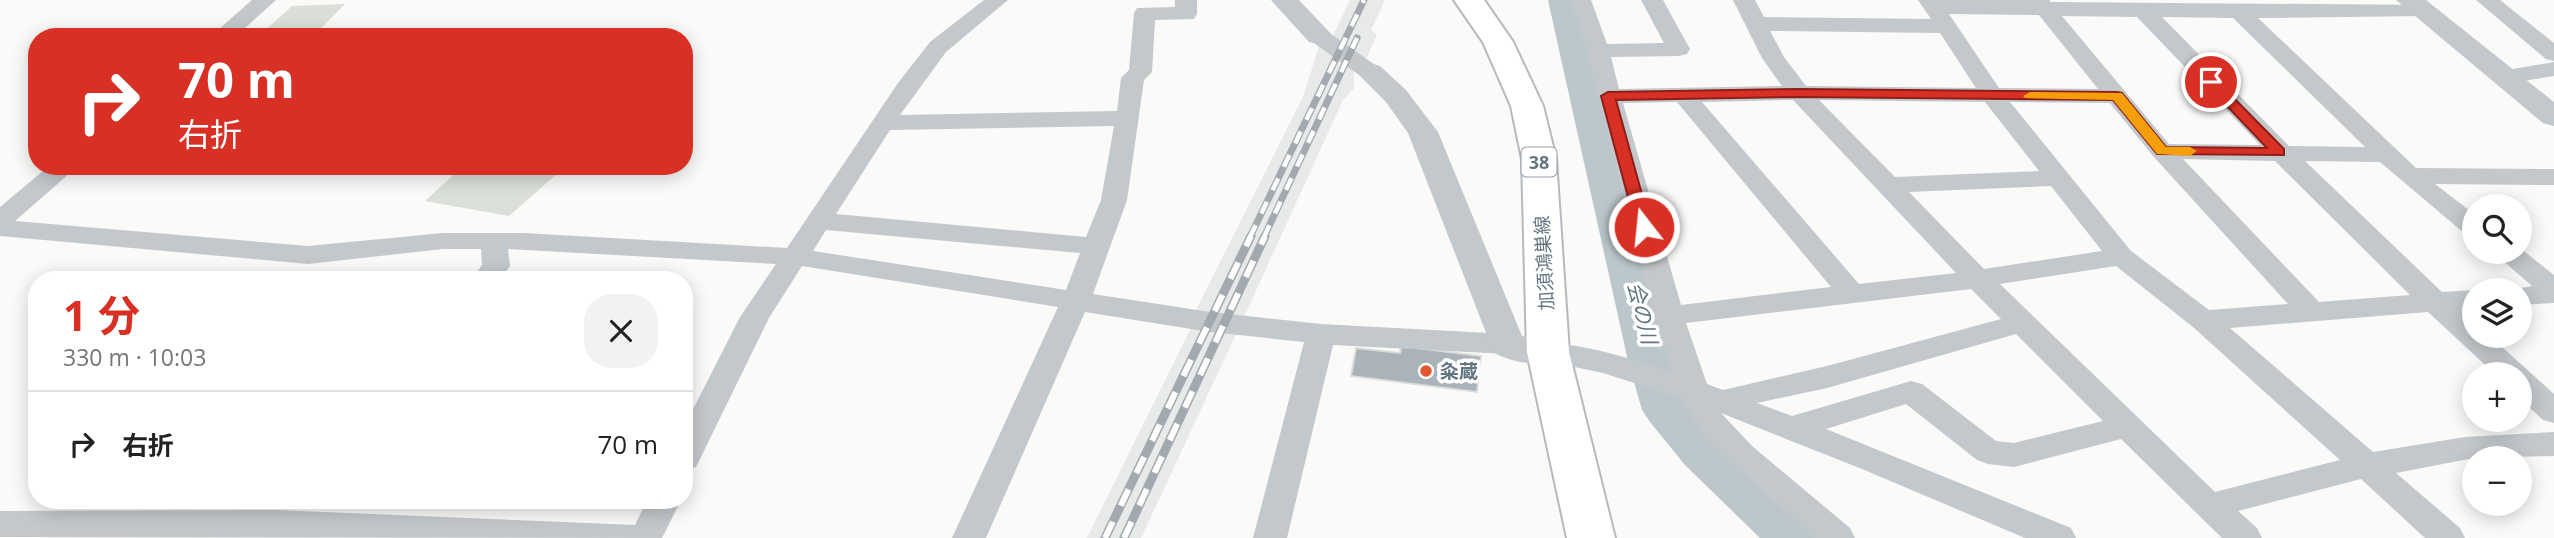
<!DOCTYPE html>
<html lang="ja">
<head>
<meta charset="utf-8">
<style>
  :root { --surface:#fff; --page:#f2f2f2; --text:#222; --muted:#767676; --line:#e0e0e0; --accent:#d93025 }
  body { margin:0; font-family:"Open Sans","Noto Sans JP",sans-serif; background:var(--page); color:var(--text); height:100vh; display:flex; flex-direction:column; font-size:26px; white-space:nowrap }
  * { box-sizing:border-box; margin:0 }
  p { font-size:23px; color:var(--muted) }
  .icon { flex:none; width:38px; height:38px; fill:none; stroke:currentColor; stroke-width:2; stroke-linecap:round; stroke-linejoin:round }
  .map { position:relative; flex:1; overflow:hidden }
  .side { position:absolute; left:28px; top:271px; width:665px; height:238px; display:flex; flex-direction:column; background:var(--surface); border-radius:28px; box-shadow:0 4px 18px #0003 }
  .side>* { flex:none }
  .banner { position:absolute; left:28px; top:28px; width:665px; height:147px; border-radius:28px; box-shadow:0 4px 18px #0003; background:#d93025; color:#fff; overflow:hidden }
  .buttons { position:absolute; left:2462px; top:194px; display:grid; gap:14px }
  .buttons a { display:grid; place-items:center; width:70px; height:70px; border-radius:50%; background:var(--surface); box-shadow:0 4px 18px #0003; font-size:35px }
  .pin { position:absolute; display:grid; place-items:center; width:60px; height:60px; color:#fff; margin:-30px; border:4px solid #fff; border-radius:50%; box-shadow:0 2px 7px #0007 }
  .me { position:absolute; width:77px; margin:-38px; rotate:344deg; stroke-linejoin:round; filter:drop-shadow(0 0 5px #0008) }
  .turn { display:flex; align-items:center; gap:24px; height:147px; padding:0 35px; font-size:32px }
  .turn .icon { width:91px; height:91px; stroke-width:2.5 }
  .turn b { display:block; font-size:49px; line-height:60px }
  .round { display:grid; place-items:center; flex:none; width:74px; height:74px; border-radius:28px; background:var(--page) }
  .summary { display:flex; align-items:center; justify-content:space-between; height:119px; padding:0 35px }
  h1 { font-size:42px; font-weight:700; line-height:52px; color:var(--accent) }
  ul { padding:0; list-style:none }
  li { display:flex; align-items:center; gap:21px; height:105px; padding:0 35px; border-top:2px solid var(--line) }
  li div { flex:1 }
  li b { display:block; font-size:26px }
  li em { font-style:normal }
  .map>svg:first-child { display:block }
  .built { fill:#e8e9e9 }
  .green { fill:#dadfd7 }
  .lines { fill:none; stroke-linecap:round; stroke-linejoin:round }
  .river { fill:#bbc7cb; fill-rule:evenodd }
  .building { fill:#aab3b9; stroke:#dcdcda; stroke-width:2 }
  .primary-casing { stroke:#b5babe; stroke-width:4 }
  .minor { fill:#c3c8cc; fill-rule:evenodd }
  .tertiary { fill:#c3c8cc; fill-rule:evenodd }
  .primary { fill:#fff; fill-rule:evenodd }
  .rail-far1-casing { stroke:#a2aab0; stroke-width:7 }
  .rail-casing { stroke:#a2aab0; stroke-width:9 }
  .rail-far1 { stroke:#fff; stroke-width:4.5; stroke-dasharray:13; stroke-linecap:butt }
  .rail { stroke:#fff; stroke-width:6; stroke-dasharray:18; stroke-linecap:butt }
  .route { fill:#d93025; stroke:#8d1f18; stroke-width:2 }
  .slow { fill:#f59e0b }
  .poi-dot { fill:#e4572e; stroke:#fff; stroke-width:2.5 }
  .labels { text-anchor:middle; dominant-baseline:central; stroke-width:7; stroke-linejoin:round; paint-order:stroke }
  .shield { fill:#fff; stroke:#939fa8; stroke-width:2 }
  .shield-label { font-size:18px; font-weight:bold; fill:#657683 }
  .street-label { font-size:19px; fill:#657683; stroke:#fff }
  .poi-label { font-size:19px; font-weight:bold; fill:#657683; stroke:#fff; text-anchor:start }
  .water-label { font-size:21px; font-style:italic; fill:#60757c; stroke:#fff }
</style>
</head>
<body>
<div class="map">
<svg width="2554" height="538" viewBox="0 0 2554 538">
  <rect width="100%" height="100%" fill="#fafaf8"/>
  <g class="built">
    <polygon points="1350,0 1385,0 1371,30 1377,35 1366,59 1332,38"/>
    <polygon points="1319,46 1354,69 1354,88 1343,100 1244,317 1194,314 1303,97"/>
    <polygon points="1192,326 1237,332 1141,538 1087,538"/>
  </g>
  <g class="green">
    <polygon points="345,4 312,37 258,37 292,6"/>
    <polygon points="463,166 566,166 509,216 425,201"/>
  </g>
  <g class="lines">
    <polygon class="river" points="1548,0 1582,0 1676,361 1689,403 1721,439 1814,523 1822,538 1760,538 1685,465 1650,422 1642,410 1628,361"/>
  </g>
  <polygon class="building" points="1401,346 1481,356 1477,392 1351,376 1356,348 1400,353"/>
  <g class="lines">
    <defs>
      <polygon id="primary" points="1454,0 1484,0 1513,42 1543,106 1556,159 1569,352 1615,538 1567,538 1527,352 1522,159 1511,106 1483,42"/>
    </defs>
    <use href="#primary" class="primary-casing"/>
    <g class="minor">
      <polygon points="252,0 276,0 235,37 210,37"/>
      <path d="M 984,0 L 1008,0 L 946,52 L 900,115 L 1117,111 L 1121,78 L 1129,70 L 1134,13 L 1137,8 L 1175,7 L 1175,0 L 1197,0 L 1197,14 L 1194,19 L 1155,20 L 1152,72 L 1144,80 L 1127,200 L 1093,294 L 1210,312 L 1321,324 L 1507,334 L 1518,337 L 1522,344 L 1518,351 L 1507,354 L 1333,345 L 1287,538 L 1253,538 L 1304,342 L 1210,332 L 1085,312 L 986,538 L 952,538 L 1058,307 L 802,266 L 769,318 L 696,467 L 684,471 L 684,427 L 740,317 L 776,264 L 508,249 L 510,266 L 500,280 L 471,280 L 482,265 L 481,249 L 443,249 L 308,264 L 0,236 L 0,207 L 49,166 L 78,166 L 15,221 L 308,246 L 443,233 L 524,233 L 787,248 L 898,83 L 930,42 ZM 1114,126 L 1101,200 L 1086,237 L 836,214 L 890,130 ZM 826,230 L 1080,253 L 1066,290 L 813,251 Z"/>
      <path d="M 1569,0 L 1591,0 L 1607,44 L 1664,43 L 1641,0 L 1663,0 L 1690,49 L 1687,54 L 1679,56 L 1611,57 L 1619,89 L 1782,86 L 1762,58 L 1733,0 L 1755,0 L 1764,17 L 1931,19 L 1918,0 L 2049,0 L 2051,2 L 2430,5 L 2433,10 L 2430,15 L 2422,16 L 2258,18 L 2416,168 L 2554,169 L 2554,185 L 2435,184 L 2474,214 L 2474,235 L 2464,233 L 2380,162 L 2305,161 L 2442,292 L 2474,290 L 2477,290 L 2474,290 L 2474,308 L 2461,309 L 2474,322 L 2474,336 L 2490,336 L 2554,394 L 2554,423 L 2543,420 L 2520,399 L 2520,374 L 2495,374 L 2428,312 L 2230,328 L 2373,452 L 2465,437 L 2554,432 L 2554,456 L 2474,458 L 2396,473 L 2460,528 L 2465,538 L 2425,538 L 2361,479 L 2238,511 L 2257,528 L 2262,538 L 2222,538 L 2121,439 L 2014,467 L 1988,464 L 1977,460 L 1906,404 L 1826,429 L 2071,528 L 2076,538 L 2025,538 L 1862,469 L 1721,413 L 1752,446 L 1850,528 L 1855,538 L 1815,538 L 1706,440 L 1681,398 L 1603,373 L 1537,359 L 1533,352 L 1537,345 C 1567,337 1641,362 1672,372 L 1654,316 L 1579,23 ZM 1949,14 L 2039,15 L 2098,89 L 1999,88 ZM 2062,16 L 2137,17 L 2260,145 L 2169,144 ZM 2162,17 L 2233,18 L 2365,147 L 2289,146 ZM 1770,31 L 1940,33 L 1976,88 L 1806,86 L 1784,57 ZM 1793,100 L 1956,273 L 1859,284 L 1702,102 ZM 1819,100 L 1985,102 L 2039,171 L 1895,177 ZM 1677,102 L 1831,287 L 1681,305 L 1623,103 ZM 2010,102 L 2110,103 L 2153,156 L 2288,304 L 2209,310 L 2131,251 ZM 2183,159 L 2275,161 L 2410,295 L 2319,302 ZM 2051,186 L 2102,251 L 1984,269 L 1909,192 ZM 2116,266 L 2193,327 L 2340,460 L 2215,492 L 2000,284 ZM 1971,289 L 2001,319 L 1827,366 L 1723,390 L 1707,384 L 1686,323 ZM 2016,334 L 2103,421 L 2014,443 L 1996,441 L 1922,384 L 1911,381 L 1792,416 L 1757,403 L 1827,388 Z"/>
      <polygon points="2476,0 2500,0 2554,43 2554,61 2546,59"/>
      <polygon points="1319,29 1327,31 1378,67 1382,72 1378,77 1362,77 1311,41 1308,36 1311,31"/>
      <polygon points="2554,62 2554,76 2504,84 2496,82 2492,77 2496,72"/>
      <polygon points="2520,248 2554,275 2554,303 2520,305 2520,290 2509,290 2532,286 2493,252 2520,252"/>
      <polygon points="647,500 681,500 662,538 0,537 0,511 276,510 635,525"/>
    </g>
    <g class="tertiary">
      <polygon points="1271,0 1299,0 1333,36 1329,42 1319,44 1309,42"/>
      <polygon points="2396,0 2426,0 2554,102 2554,126 2543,123"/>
      <path d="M 1370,63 L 1380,66 L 1406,90 L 1438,132 L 1522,336 L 1561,343 L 1567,352 L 1561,361 C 1539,367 1514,363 1494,353 L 1408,133 L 1386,102 L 1356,72 L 1360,66 Z"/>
    </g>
    <use href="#primary" class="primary"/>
    <defs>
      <g id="rail-far1">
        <polyline points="1250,237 1364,0"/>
        <polyline points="1264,237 1357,38"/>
      </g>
      <g id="rail">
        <polyline points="1105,538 1251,236"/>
        <polyline points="1124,538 1265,236"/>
      </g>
    </defs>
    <use href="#rail-far1" class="rail-far1-casing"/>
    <use href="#rail" class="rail-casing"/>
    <use href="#rail-far1" class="rail-far1"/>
    <use href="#rail" class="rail"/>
  </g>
  <polygon class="route" points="2211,78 2215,79 2284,149 2284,155 2157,154 2113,100 1799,97 1616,100 1651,227 1644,231 1636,227 1601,96 1608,92 1799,89 2117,92 2122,93 2166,147 2267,148 2206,84 2204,82"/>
  <polygon class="slow" points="2030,92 2122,93 2166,147 2190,147 2197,151 2190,156 2157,154 2113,100 2025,98 2023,96"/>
  <circle class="poi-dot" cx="1426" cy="371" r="7"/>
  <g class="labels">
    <rect class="shield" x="1521.5" y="147.5" width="35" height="29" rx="5"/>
    <g class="shield-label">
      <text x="1539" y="162">38</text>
    </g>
    <g class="street-label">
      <text transform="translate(1544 263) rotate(-93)">加須鴻巣線</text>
    </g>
    <g class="poi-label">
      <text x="1440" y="371">粂蔵</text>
    </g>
    <g class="water-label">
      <text transform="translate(1643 313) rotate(76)">会の川</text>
    </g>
  </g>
</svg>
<div class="buttons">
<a><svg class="icon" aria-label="search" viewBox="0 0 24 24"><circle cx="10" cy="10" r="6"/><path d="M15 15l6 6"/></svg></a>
<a><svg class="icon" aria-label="layers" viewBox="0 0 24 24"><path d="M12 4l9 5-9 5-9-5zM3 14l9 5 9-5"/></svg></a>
<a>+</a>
<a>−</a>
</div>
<div class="pin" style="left:2211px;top:82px;background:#d93025"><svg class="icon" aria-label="arrive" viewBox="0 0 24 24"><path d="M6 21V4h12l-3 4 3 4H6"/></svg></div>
<svg class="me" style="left:1644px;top:227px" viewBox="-20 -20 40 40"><circle r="17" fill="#d93025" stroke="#fff" stroke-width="3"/><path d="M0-11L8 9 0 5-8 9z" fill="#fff"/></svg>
<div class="banner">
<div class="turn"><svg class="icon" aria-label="right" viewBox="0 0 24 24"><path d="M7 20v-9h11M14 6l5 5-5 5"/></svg><div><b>70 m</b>右折</div></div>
</div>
<section class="side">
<div class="summary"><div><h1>1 分</h1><p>330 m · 10:03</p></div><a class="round"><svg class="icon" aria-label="close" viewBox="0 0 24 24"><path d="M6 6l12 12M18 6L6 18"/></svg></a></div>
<ul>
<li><svg class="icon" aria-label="right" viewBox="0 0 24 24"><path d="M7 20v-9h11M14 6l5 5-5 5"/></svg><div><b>右折</b></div><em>70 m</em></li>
</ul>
</section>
</div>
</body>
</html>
